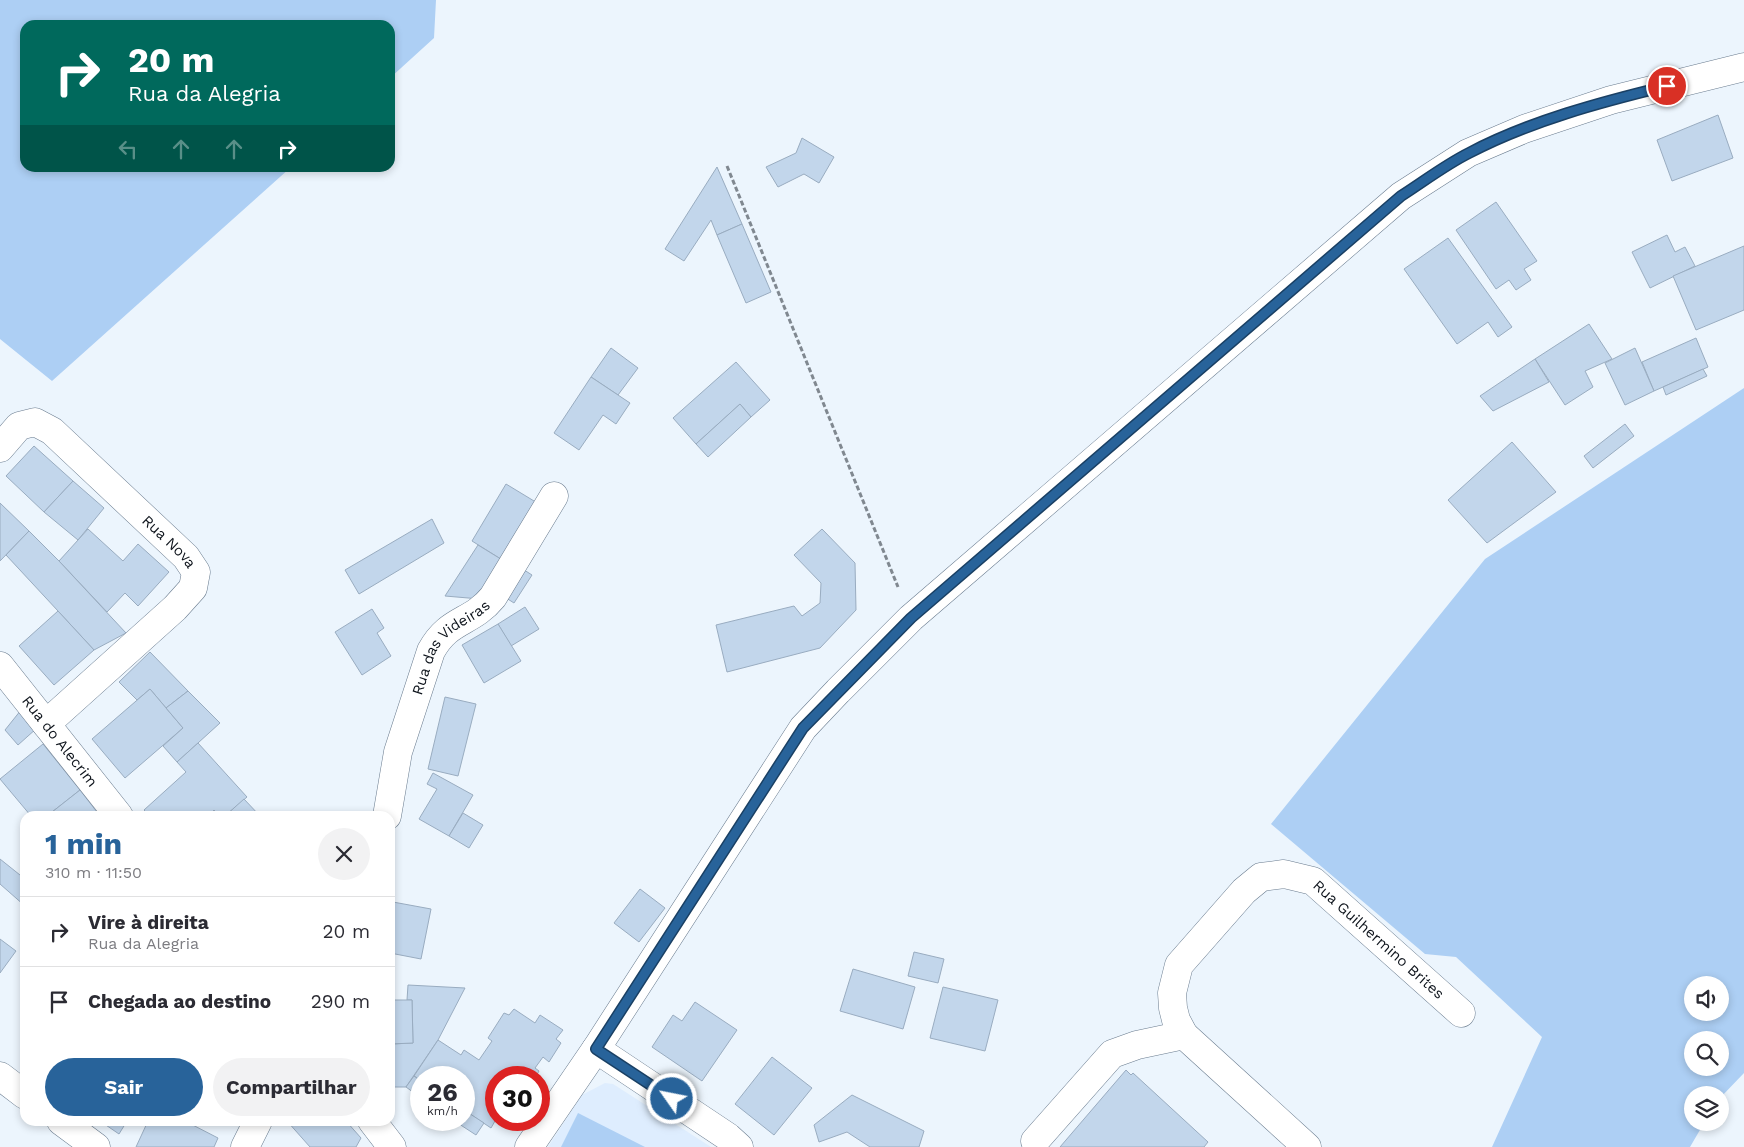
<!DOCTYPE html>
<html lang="pt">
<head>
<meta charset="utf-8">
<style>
  :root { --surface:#fff; --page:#f2f2f3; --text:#2b2b33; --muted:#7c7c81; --line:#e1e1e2; --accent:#28639a }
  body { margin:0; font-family:"Work Sans",sans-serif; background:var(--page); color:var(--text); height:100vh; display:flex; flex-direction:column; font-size:19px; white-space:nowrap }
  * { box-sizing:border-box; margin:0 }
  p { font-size:16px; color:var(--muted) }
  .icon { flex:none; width:28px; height:28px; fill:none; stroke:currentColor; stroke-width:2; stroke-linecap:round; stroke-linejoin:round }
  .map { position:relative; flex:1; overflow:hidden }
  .sheet { position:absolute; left:20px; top:811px; width:375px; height:315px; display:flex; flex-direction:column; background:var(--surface); border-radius:15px; box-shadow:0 2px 8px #0003 }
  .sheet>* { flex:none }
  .guide { position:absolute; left:20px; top:20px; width:375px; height:152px; border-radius:15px; box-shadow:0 2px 8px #0003; background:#00695c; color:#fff; overflow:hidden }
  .controls { position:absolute; left:1684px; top:976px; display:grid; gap:10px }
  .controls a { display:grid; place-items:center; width:45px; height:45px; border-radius:50%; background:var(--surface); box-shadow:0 2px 8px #0003; font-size:25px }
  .speed { position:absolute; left:410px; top:1066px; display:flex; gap:10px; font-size:25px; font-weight:700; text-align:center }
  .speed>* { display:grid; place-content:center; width:65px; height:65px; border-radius:50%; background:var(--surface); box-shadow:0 2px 8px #0003; line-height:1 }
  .speed small { font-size:12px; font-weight:400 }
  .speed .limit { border:8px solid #d22; background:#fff; color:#111 }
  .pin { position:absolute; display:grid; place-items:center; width:42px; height:42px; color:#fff; margin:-21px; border:2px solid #fff; border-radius:50%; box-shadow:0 1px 5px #0007 }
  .me { position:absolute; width:55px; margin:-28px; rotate:303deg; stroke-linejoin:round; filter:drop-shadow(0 0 4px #0008) }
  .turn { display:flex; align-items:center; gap:18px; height:105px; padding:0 25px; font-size:22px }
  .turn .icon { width:65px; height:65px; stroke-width:2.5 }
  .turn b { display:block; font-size:35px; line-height:42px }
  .lanes { display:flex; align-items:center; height:48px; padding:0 25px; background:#0003; justify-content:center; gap:25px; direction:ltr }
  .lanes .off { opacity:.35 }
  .round { display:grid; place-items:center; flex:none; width:52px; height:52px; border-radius:26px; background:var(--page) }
  .summary { display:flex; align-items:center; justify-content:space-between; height:85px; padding:0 25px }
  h1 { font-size:30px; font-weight:700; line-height:38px; color:var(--accent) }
  .primary-button { display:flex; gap:10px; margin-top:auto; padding:10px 25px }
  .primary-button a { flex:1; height:58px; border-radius:30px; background:var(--accent); color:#fff; font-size:20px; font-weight:700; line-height:58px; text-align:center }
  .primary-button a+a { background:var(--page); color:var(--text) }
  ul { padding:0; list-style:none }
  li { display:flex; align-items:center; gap:15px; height:70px; padding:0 25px; border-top:1px solid var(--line) }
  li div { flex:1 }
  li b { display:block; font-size:19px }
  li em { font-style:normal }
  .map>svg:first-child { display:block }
  .built { fill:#deedfe }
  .green { fill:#adcff4; fill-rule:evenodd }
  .building { fill:#c2d6eb; stroke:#99acc0 }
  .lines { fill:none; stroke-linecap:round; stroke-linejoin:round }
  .minor-casing { stroke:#6a7c8f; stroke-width:29 }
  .path { stroke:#808890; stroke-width:3; stroke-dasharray:5 2.5; stroke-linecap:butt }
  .minor { stroke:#fff; stroke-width:28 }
  .route-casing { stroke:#1a4064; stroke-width:12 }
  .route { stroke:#28639a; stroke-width:9 }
  .labels { text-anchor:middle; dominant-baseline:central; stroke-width:5; stroke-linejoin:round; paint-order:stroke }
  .street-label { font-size:15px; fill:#0d131b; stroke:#ecf5fd }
</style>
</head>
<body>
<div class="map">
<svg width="1744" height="1147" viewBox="0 0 1744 1147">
  <rect width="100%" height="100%" fill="#ecf5fd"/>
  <polygon class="built" points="605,1083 613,1084 711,1147 548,1147 582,1095"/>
  <g class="green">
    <polygon points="0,0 436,0 434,38 390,78 390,25 25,25 25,168 290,168 52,381 0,339"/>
    <path d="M 1744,388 L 1744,1073 L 1720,1098 L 1720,1095 L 1692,1095 L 1692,1122 L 1704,1123 L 1690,1147 L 1492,1147 L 1542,1037 L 1456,957 L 1425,954 L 1271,824 L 1485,559 ZM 1692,985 L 1720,985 L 1720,1012 L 1692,1012 ZM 1692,1040 L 1720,1040 L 1720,1068 L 1692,1068 Z"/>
    <polygon points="578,1113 645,1147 561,1147"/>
  </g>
  <g class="building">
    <polygon points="1718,115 1733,158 1672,181 1657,140"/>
    <polygon points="802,138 834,157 819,183 804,174 778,187 766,167 796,153"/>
    <polygon points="717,167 742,224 717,235 711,220 684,261 665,249"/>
    <polygon points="1496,202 1537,261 1524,269 1531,280 1516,290 1509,280 1496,289 1456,230"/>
    <polygon points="742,224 771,292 746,303 717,235"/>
    <polygon points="1667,235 1675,252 1685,247 1695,266 1650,288 1632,252"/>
    <polygon points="1448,238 1512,327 1498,337 1488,322 1457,344 1404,269"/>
    <polygon points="1744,246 1744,310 1696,330 1673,276"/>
    <polygon points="1589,324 1612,359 1585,371 1593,387 1565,405 1535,359"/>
    <polygon points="1696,338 1708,367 1654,391 1642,362"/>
    <polygon points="611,348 638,368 618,395 591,377"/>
    <polygon points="1635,348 1654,391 1625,405 1605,363"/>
    <polygon points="1535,359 1549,382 1493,411 1480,396"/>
    <polygon points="736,362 770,400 751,417 740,404 696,444 673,418"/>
    <polygon points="1703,369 1707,376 1666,395 1663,387"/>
    <polygon points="591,377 630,403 616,424 603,415 579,450 554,433"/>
    <polygon points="740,404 751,417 708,457 696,444"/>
    <polygon points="1625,424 1634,436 1593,468 1584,456"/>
    <polygon points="1512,442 1556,492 1487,543 1448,500"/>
    <polygon points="34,446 73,481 44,512 6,476"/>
    <polygon points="73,481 104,508 78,540 44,512"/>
    <polygon points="506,484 539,504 504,561 472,541"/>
    <polygon points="0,503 29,531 0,561"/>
    <polygon points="432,519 444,543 359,594 345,570"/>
    <polygon points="88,529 123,561 138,544 169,572 138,606 125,593 107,612 59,561"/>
    <polygon points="822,529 855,563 856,610 820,648 727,672 716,625 794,606 802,616 820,603 821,583 794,555"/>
    <polygon points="29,531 59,561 126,633 94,650 58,611 6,555"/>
    <polygon points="478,545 504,561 480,599 445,596"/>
    <polygon points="521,568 532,575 514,603 503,596"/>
    <polygon points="525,607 539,629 511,646 498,624"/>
    <polygon points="372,609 384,628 377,633 391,656 362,675 335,632"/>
    <polygon points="58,611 94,650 54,685 19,646"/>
    <polygon points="498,624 521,661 484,683 462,645"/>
    <polygon points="150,652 188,691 166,708 150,689 137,700 119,682"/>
    <polygon points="150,689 183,728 125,778 92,739"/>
    <polygon points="188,691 220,723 177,762 163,746 183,728 166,708"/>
    <polygon points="445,697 476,704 458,776 428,769"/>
    <polygon points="21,710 37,728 18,745 5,730"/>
    <polygon points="198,743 247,797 225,816 220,816 214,810 208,816 150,816 144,810 186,772 177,762"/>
    <polygon points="43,744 80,790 47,816 31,816 0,779"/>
    <polygon points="433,773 473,795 449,836 419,819 437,789 427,784"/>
    <polygon points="80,790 100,816 47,816"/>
    <polygon points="244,799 260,816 225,816"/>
    <polygon points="463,813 483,825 469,848 449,836"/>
    <polygon points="0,859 25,879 25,906 0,884"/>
    <polygon points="640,889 665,908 639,942 614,923"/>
    <polygon points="393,902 431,909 421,959 390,953 390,919"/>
    <polygon points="0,939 16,951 0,973"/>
    <polygon points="914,952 944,959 938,983 908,976"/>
    <polygon points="853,969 915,987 903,1029 840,1011"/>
    <polygon points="408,985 465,988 438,1040 406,1087 390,1087 390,1044 413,1043 412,1000 407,1000"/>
    <polygon points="943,987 998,1000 985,1051 930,1038"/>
    <polygon points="390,1000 412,1000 413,1043 390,1044"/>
    <polygon points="695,1002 737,1030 702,1081 652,1047 673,1015 682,1021"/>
    <polygon points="514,1009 535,1023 540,1015 563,1030 556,1039 561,1043 549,1062 543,1057 535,1068 539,1071 535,1078 496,1078 496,1120 507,1120 503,1126 495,1121 491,1128 464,1110 464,1078 421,1078 421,1081 414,1076 438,1040 461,1055 464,1050 479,1060 492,1041 488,1038 504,1013 509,1015"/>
    <polygon points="772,1057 812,1088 774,1135 735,1104"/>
    <polygon points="1126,1070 1131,1075 1133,1073 1208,1142 1204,1147 1060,1147"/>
    <polygon points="414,1076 421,1081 421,1098 406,1087"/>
    <polygon points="852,1095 924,1131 919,1147 870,1147 847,1132 819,1142 814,1125"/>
    <polygon points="464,1110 484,1123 476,1135 453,1120 464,1120"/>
    <polygon points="100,1121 127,1121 119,1134"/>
    <polygon points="148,1121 185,1121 218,1138 214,1147 136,1147"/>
    <polygon points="287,1121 346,1121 361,1138 356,1147 310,1147"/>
  </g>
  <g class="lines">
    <defs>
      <g id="minor">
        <path id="s1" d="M 0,448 L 19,426 L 35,422 L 52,431 L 186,557 L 196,572 L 193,588 L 175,608 L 46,724"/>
        <path id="s2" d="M 0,666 L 119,816"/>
        <path id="s3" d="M 387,816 L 398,752 L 431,651 C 449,618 471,624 493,597 L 554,496"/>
        <polyline points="596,1049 728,1137 739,1147"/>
        <polyline points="0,1076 25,1095"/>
        <polyline points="61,1121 96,1147"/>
        <polyline points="372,1121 392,1147"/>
        <polyline points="1035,1141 1112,1054 1137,1045 1184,1035"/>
        <polyline points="245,1147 258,1121"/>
        <polyline points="529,1147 596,1049 803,728 838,691 911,618 1401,196 1468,153 1524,129 1611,100 1744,67"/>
        <path id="s4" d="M 1307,1147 L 1184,1035 L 1176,1020 L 1173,1008 L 1172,993 L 1179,965 L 1244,891 L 1261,877 L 1284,874 L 1313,881 L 1461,1013"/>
      </g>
    </defs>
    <use href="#minor" class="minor-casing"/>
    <polyline class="path" points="727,166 898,587"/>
    <use href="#minor" class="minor"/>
  </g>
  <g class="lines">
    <defs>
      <path id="route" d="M 672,1099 L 596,1049 L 803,728 L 911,618 L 1401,196 C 1423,182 1445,165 1469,153 C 1530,121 1601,102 1667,86"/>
    </defs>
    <use href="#route" class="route-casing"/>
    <use href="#route" class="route"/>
  </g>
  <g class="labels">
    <g class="street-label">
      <text stroke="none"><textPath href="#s1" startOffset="226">Rua Nova</textPath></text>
      <text stroke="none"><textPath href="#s3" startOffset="186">Rua das Videiras</textPath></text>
      <text stroke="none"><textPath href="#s2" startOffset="96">Rua do Alecrim</textPath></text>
      <text stroke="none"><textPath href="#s4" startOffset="501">Rua Guilhermino Brites</textPath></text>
    </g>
  </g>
</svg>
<div class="controls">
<a><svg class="icon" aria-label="sound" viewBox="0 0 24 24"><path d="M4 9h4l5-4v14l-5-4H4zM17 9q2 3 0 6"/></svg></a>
<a><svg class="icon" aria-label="search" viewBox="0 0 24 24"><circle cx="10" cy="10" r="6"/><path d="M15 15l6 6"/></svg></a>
<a><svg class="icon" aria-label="layers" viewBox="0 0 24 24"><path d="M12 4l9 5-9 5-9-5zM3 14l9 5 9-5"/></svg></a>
</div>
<div class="speed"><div>26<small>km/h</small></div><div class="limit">30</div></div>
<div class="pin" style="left:1667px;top:86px;background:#d93025"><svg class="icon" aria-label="arrive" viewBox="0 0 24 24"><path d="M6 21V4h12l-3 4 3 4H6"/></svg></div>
<svg class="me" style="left:672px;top:1099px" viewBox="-20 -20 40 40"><circle r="17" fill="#28639a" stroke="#fff" stroke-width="3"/><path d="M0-11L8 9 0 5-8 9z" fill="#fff"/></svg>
<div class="guide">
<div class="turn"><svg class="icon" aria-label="right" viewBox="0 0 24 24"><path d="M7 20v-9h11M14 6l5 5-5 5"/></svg><div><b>20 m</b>Rua da Alegria</div></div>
<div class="lanes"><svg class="icon off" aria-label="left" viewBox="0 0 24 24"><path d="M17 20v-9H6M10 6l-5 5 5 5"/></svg><svg class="icon off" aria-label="ahead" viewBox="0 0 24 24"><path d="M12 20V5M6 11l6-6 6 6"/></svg><svg class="icon off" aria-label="ahead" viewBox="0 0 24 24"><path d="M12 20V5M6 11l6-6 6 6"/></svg><svg class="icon" aria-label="right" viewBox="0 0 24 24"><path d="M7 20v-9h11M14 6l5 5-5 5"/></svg></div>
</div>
<section class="sheet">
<div class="summary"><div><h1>1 min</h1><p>310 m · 11:50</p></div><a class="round"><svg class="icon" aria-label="close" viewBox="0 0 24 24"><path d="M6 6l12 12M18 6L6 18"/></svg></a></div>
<ul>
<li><svg class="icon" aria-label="right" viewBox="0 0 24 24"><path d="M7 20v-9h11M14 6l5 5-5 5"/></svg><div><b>Vire à direita</b><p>Rua da Alegria</p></div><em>20 m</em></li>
<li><svg class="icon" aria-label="arrive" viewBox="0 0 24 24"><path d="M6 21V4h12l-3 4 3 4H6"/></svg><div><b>Chegada ao destino</b></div><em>290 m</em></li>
</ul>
<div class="primary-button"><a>Sair</a><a>Compartilhar</a></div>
</section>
</div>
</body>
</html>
